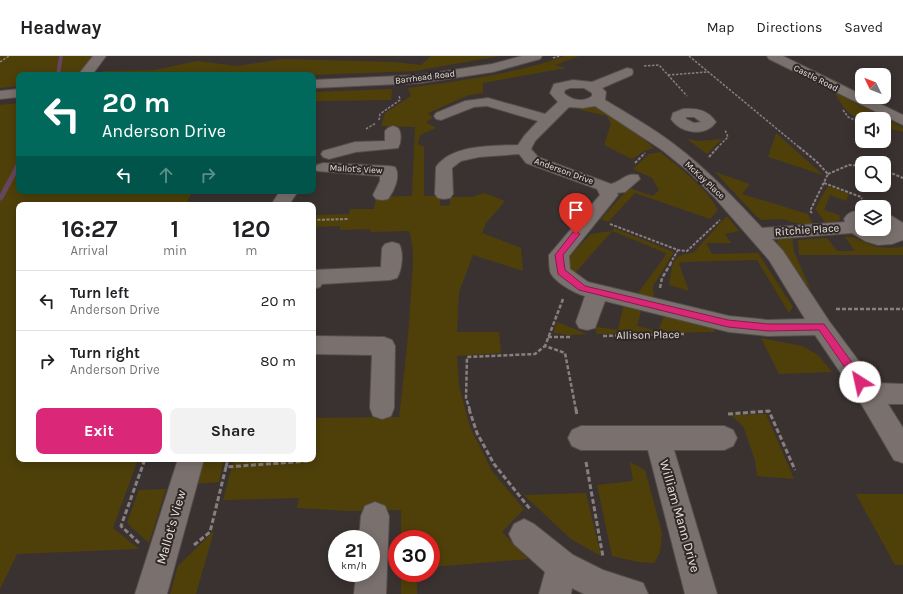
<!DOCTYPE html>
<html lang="en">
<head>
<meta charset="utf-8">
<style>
  :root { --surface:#fff; --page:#f2f2f2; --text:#202124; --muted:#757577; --line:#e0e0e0; --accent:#db2777 }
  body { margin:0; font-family:Karla,sans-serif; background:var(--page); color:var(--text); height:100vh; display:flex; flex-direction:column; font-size:15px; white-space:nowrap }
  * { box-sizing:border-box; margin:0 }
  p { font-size:13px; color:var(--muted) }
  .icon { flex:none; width:22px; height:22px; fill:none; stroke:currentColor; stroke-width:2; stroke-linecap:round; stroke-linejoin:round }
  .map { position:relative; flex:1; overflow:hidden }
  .sheet { position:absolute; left:16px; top:146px; width:300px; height:260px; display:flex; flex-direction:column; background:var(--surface); border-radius:8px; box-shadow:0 2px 10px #0003 }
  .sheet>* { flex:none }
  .guide { position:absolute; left:16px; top:16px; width:300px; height:122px; border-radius:8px; box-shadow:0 2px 10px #0003; background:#00695c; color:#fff; overflow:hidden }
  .needle { width:26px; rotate:313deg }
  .fabs { position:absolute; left:855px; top:12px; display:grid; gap:8px }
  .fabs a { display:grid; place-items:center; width:36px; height:36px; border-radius:8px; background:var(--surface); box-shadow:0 2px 10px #0003; font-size:20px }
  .speed { position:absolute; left:328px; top:474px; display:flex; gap:8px; font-size:20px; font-weight:700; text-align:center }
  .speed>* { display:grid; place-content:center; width:52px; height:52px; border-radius:50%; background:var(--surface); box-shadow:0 2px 10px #0003; line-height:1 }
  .speed small { font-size:10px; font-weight:400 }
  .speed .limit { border:6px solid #d22; background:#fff; color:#111 }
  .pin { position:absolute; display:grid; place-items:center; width:34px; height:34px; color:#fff; margin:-41px -17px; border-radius:50% 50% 50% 0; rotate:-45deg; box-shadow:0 0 4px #0007 }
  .pin .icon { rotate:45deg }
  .me { position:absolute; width:44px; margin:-22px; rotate:325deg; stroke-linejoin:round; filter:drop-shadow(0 0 3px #0008) }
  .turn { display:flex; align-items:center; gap:14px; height:84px; padding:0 20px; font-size:18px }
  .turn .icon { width:52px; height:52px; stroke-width:2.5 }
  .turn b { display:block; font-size:28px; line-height:34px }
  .lanes { display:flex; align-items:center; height:38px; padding:0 20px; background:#0003; justify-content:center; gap:20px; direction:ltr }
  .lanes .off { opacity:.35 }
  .eta { display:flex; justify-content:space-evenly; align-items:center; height:68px; text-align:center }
  .eta b { font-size:24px; font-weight:700; line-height:28px }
  .button { display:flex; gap:8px; margin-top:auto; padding:8px 20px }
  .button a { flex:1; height:46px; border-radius:8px; background:var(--accent); color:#fff; font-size:16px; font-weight:700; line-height:46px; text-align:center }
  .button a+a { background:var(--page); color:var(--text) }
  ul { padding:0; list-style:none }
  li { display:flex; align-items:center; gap:12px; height:60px; padding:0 20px; border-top:1px solid var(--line) }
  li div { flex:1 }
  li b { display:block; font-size:15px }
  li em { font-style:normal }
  header { display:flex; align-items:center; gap:24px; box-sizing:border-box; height:56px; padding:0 20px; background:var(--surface); border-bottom:1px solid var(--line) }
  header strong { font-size:19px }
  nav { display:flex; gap:22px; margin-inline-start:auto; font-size:14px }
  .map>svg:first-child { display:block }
  .green { fill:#4f400a }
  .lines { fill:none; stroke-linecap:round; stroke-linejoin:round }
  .stream { fill:#66465e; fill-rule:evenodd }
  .minor-casing { stroke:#544e4c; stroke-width:2 }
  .path-far3 { stroke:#87807f; stroke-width:1.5; stroke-dasharray:2.5 1.5; stroke-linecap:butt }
  .path-far2 { stroke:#87807f; stroke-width:2; stroke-dasharray:3 1.5; stroke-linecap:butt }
  .path-far1 { stroke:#87807f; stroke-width:2.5; stroke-dasharray:4 2; stroke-linecap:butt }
  .path { stroke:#87807f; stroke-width:3; stroke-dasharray:5 2.5; stroke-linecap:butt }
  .minor { fill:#7a716e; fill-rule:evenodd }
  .route { fill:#db2777; stroke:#8e194d }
  .labels { text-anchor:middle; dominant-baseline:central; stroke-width:4; stroke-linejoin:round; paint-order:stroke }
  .far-street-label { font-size:9px; fill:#e7e2e1; stroke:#302826 }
  .street-label { font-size:11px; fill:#e7e2e1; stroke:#302826 }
  .near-street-label { font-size:13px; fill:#e7e2e1; stroke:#302826 }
</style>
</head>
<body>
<header>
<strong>Headway</strong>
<nav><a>Map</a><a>Directions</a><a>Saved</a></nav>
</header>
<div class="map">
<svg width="903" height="538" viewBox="0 0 903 538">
  <rect width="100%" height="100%" fill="#3a3230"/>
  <g class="green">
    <polygon points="0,0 93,0 78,19 19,19 19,30 0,32"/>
    <polygon points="431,0 500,0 415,15 311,19 101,19 103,15 154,14 197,5 237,10 283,3 394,6 421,9"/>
    <path d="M 565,0 L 579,0 L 555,9 L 566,12 L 483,27 L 483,37 L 469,39 L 428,57 L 433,62 L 426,66 L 436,72 L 420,79 L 418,88 L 424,91 L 424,140 L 440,140 L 440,150 L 450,149 L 450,141 L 472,141 L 484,137 L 505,145 L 486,167 L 482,177 L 521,192 L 523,215 L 473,199 L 459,236 L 457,276 L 499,276 L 501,297 L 457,300 L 459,330 L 470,371 L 492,415 L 524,453 L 502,476 L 528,503 L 431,511 L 431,483 L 401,483 L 401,454 L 349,455 L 297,452 L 299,442 L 223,444 L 234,403 L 313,403 L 313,362 L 399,361 C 404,320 409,278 411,236 C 412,217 416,194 409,175 L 370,176 L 370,173 L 340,174 L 340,170 L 313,171 L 313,159 L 349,158 L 350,153 L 374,153 L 376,141 L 412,140 L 415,71 L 381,70 L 385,57 L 411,40 L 408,32 C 461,25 514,18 565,0 Z"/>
    <polygon points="392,33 391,44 313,45 313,36"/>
    <path d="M 834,36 L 903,72 L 903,76 L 884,71 L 884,63 C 853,63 851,64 834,36 Z"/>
    <polygon points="19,47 19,135 193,135 185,149 19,149 19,403 138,403 113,472 139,493 17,498 0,533 0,49"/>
    <path d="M 593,51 C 614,55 637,78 654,92 L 644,95 L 632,103 L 604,89 L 611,68 L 607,60 L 576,53 Z"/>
    <polygon points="776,77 823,119 768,101"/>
    <polygon points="687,83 699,85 722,83 707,98"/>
    <path d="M 660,96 C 681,113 705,130 718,154 L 710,163 L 635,137 L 608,166 L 601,163 L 629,132 L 653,140 L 659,134 L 652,122 L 633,113 L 649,98 Z"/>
    <polygon points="715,116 750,128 742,138 808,158 814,170 791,166 784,163 762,164 757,161"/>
    <polygon points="828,130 849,138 846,145 830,139 824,154 839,159 840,164 826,167 815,153"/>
    <path d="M 727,160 L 739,175 L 725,178 L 731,187 L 706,187 L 712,198 L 758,197 L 793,251 L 789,257 L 757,204 L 681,206 L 679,208 L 689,235 L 669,229 C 673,210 670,198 693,197 Z"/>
    <polygon points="614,172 674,196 653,230 654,242 638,237 664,202 666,197 612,175 575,217 570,212 569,201 591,178 612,175"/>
    <polygon points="792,179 794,196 811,234 777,191 778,181"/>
    <path d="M 845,181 C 859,180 865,188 878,191 C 886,192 895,192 903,191 L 903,199 L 799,199 L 798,184 L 827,182 L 837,195 L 855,195 Z"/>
    <polygon points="624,247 642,252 637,270 658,275 664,260 713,272 715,276 596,278 596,271 618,274"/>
    <polygon points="557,266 587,278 570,279 553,277"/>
    <polygon points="761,282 802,290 818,299 832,316 779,318"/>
    <polygon points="766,358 794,423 757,420 755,404 743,370 731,359"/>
    <polygon points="198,403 224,403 219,426 192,428"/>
    <polygon points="630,406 645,414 662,477 660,496 654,507 638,506 612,500 597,429 633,425"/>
    <polygon points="166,433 149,487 127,467 139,434"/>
    <polygon points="586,437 601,500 571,483 524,439"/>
    <polygon points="856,438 903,438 903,509 895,509"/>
    <polygon points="214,475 196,538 170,538 178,510"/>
    <rect x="401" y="517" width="16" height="21"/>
  </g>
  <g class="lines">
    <g class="stream">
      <polygon points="59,0 63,0 60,19 56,19"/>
      <polygon points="19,106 19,113 3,143 0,145 0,138 16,108"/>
    </g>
    <defs>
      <g id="minor">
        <polygon points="93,0 106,0 92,19 78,19"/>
        <polygon points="522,0 542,0 540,3 493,16 420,27 313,32 313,24 420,19 492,8"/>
        <polygon points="767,0 783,0 862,39 862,41 866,41 903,59 903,69 769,3"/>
        <path d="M 627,12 L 632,13 L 633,16 L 632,19 L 602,32 L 606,36 L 605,44 C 628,58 653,72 675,89 C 707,113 734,142 762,172 L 845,166 L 844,163 C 848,156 854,154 862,156 L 862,173 C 871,173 878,177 887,176 L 887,173 L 884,171 L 884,157 L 890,159 L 903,167 L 903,184 L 892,188 L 878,189 L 865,185 L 852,177 L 772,183 L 783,195 L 829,265 L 875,327 L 903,328 L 903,348 L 888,348 L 903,372 L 903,407 L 894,404 L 859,344 L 815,279 L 768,280 L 729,276 L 605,245 L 595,272 L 587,274 L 579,272 L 576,266 L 585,240 C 576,238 552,225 550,215 C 549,210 549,204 549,199 L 600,139 L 597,133 L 526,107 L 519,98 L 479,101 L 461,105 L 452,112 L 453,138 L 450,142 L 444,143 L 438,142 L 435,138 L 436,111 C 452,88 493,90 518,89 L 524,80 L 538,65 L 487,50 L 474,51 L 441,64 L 436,63 L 434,60 L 436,57 L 465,45 L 488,42 L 545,58 L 558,46 L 550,37 L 554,28 L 573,24 L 592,26 ZM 570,32 L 584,32 L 592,37 L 592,40 C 583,47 571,44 564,37 L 565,34 ZM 595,50 L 662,94 L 689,116 L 715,142 L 769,204 L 805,263 L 768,264 L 729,260 L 588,226 L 570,213 L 569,200 L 615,143 L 618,139 L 617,137 L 625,136 L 640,123 L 638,119 C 626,116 622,125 611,128 L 538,101 L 531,93 L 535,85 L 569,51 L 583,52 Z"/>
        <polygon points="19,33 19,41 0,43 0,35"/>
        <path d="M 683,53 C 697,52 708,54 716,66 C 706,81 681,78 671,63 L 673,57 ZM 686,61 L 694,61 L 701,66 L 694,67 L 686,63 Z"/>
        <path d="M 393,70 L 398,72 C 402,77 401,87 398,92 L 356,96 L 329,103 L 323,101 L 321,98 L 323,95 L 355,86 L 385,85 L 385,75 L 388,72 Z"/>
        <path d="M 323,107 L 389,110 L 395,111 C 401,120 394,135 388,143 L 382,144 L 376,143 L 373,139 L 380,125 L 380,120 L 317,115 L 315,112 L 317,109 Z"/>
        <polygon points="280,135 298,135 289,149 271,149"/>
        <path d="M 392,186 L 399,188 C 404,196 402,214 397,222 L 390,224 L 322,228 L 320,231 L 313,233 L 313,214 L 381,211 L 382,192 L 385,188 Z"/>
        <polygon points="313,280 384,281 392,284 395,290 394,352 391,360 382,363 373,360 370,352 372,299 313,298"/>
        <polygon points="581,370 724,370 733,374 737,382 733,390 724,394 674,394 717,538 685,538 648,394 581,394 572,390 568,382 572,374"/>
        <polygon points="178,403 204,403 167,538 135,538"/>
        <polygon points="375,446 385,450 389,460 386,538 354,538 356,517 371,517 371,483 359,483 361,460 365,450"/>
        <polygon points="524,463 534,468 573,499 603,514 643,527 648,538 584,538 572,532 571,538 539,538 545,516 514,488 509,478 514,468"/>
      </g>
    </defs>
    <use href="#minor" class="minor-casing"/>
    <g class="path-far3">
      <polyline points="689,0 800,92"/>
      <polyline points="553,2 560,0"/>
      <polyline points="0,6 9,0"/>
      <polyline points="644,10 659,9 687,40"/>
      <polyline points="668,19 707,16"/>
      <polyline points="843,54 848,61 862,67"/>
      <polyline points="379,64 380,58 400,44 399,39"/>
      <polyline points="366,73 376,67"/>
      <polyline points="717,92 728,81 725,74"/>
    </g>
    <g class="path-far2">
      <polyline points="799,91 817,106 828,118 810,155 812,157"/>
      <polyline points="709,101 718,91"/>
      <polyline points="635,107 645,97"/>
      <polyline points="884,114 903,122"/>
      <polyline points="828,118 849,109 862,110"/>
      <polyline points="824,127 861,141 862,143"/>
      <polyline points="313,164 348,163"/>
      <polyline points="610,168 678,194 687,195 720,164"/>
      <polyline points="670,208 678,194"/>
    </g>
    <g class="path-far1">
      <polyline points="660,232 662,222 671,207"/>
      <polyline points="563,243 545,290 565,297 576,354"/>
      <polyline points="836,253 903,253"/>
      <polyline points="603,280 684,278"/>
      <polyline points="548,281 572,281"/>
      <polyline points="470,354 466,342 467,301 535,298 545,290"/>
    </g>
    <g class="path">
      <polyline points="469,353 477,377 494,408 530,453"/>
      <polyline points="576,353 577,360"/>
      <polyline points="728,358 769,355 795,414"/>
      <polyline points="586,406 603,501"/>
      <polyline points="226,411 228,403"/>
      <polyline points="139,487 121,470 145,403"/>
      <polyline points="194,489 210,476 226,411 308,405"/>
    </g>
    <use href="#minor" class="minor"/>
  </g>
  <polygon class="route" points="576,175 580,178 563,199 565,214 585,230 728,264 768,268 824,268 864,323 865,326 864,329 860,330 857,329 819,274 768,275 728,271 579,234 558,218 555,199 573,176"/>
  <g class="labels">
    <g class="far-street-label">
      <text transform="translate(425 21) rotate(-7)">Barrhead Road</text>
      <text transform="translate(816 22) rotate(27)">Castle Road</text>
      <text transform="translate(356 113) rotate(3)">Mallot's View</text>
      <text transform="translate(564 115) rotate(20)">Anderson Drive</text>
      <text transform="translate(705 124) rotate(43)">McKay Place</text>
    </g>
    <g class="street-label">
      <text transform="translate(807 174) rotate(-4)">Ritchie Place</text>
      <text transform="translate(648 279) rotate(-1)">Allison Place</text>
    </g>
    <g class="near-street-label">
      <text transform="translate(680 460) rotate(74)">William Mann Drive</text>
      <text transform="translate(171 471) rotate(-74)">Mallot's View</text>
    </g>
  </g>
</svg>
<div class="fabs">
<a><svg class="needle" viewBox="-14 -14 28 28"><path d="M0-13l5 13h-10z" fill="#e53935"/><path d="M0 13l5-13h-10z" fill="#757577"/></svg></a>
<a><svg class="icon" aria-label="sound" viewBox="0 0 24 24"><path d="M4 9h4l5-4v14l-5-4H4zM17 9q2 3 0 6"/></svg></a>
<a><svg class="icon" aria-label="search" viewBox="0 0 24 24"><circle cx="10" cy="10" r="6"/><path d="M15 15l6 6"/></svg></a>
<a><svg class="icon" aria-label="layers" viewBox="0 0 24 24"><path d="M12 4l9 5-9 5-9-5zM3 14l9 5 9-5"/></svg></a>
</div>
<div class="speed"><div>21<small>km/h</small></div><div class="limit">30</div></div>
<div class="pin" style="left:576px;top:178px;background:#d93025"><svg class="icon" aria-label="arrive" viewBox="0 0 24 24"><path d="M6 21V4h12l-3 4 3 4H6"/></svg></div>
<svg class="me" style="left:860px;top:326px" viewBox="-20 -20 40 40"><circle r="19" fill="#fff"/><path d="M0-13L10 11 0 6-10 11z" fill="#db2777"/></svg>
<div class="guide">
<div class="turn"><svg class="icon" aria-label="left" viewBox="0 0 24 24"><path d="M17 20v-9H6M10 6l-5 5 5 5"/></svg><div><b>20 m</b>Anderson Drive</div></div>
<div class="lanes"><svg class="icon" aria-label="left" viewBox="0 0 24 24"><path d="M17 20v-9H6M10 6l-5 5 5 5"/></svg><svg class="icon off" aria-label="ahead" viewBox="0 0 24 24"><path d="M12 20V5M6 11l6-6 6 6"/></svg><svg class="icon off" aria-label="right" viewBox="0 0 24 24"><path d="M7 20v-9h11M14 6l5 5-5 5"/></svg></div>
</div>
<section class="sheet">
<div class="eta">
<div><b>16:27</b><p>Arrival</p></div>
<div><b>1</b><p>min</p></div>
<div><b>120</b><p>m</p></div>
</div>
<ul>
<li><svg class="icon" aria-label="left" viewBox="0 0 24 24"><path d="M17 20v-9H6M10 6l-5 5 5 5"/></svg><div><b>Turn left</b><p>Anderson Drive</p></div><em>20 m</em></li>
<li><svg class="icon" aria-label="right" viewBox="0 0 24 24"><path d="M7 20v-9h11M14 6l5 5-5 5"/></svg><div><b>Turn right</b><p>Anderson Drive</p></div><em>80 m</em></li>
</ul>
<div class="button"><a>Exit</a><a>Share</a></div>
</section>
</div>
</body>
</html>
